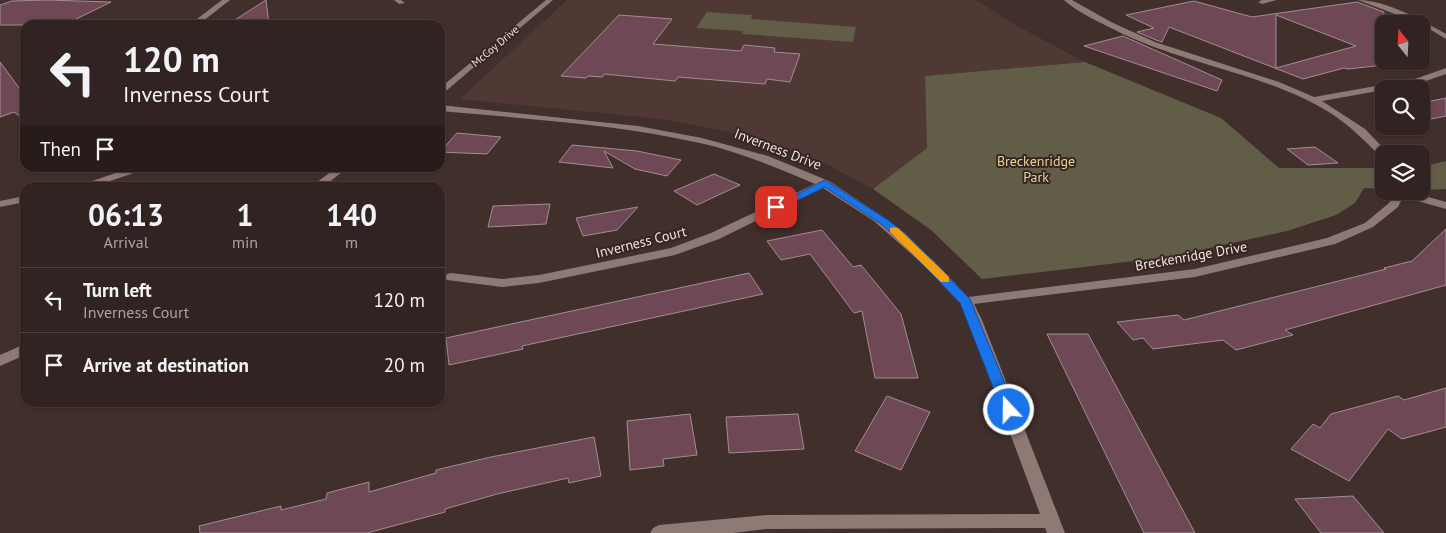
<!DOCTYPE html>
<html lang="en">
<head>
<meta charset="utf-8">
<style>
  :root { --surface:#312321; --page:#3d2f2e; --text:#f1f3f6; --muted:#a8a4a5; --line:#4c403f }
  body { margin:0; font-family:"PT Sans",sans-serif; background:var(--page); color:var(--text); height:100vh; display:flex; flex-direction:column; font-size:19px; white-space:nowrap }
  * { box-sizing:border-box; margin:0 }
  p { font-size:16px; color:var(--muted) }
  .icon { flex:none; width:28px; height:28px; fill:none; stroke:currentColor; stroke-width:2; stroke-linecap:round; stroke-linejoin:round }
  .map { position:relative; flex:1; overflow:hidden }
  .sheet { position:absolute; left:20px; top:182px; width:425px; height:225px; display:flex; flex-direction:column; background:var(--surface); border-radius:15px; box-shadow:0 1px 4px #0004,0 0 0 1px var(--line) }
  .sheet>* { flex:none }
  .hud { position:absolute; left:20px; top:20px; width:425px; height:152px; border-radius:15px; box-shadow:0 1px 4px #0004,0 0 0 1px var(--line); background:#312321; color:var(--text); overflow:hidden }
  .needle { width:32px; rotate:342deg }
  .buttons { position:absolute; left:1375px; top:15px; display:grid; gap:10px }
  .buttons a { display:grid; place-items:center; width:55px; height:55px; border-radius:10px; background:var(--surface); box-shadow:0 1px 4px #0004,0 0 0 1px var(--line); font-size:25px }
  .pin { position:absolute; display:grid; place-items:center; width:42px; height:42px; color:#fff; margin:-21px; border-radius:10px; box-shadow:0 2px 8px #0006 }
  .me { position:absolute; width:55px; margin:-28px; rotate:339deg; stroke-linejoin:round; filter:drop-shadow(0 0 4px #0008) }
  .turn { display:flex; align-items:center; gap:18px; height:105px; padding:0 20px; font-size:22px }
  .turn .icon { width:65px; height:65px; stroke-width:2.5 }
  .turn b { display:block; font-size:35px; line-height:42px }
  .then { display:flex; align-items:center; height:48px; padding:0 20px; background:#0003; gap:10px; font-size:19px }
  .eta { display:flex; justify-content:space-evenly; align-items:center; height:85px; text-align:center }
  .eta b { font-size:30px; font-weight:700; line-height:35px }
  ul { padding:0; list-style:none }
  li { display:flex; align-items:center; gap:15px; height:65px; padding:0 20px; border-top:1px solid var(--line) }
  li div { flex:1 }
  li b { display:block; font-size:19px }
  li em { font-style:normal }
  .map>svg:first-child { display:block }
  .built { fill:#503834 }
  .green { fill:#625d47 }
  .building { fill:#6e4955; stroke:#a38d94; fill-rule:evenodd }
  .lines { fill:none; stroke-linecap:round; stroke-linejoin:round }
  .minor { fill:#8e7975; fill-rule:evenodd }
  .tertiary { fill:#8e7975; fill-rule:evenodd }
  .route { fill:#1a73e8; stroke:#114b97 }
  .slow { fill:#f59e0b }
  .labels { text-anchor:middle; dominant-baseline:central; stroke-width:4; stroke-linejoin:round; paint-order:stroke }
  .far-street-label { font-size:11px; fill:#f0e4e2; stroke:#372522 }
  .street-label { font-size:14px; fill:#f0e4e2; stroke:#372522 }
  .park-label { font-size:14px; fill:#e6d697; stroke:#372522 }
</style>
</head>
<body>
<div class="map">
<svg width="1446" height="533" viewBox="0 0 1446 533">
  <rect width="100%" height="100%" fill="#412f2c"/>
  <polygon class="built" points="567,0 976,0 1019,27 1085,62 925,76 927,148 873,189 828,165 791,150 725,131 662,119 460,99"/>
  <g class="green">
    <polygon points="707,12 752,15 751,19 856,27 853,42 742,34 743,31 696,28"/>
    <polygon points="1085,62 1221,118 1279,168 1384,168 1384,189 1364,188 1355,203 1336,215 1287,231 1168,257 982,279 931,230 873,189 927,148 925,76"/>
    <polygon points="1446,161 1446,189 1421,190 1421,167"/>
  </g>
  <g class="building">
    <polygon points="47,0 111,2 64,25 0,25 0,5 12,1"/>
    <polygon points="266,0 269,25 227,25"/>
    <path d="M 1194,1 L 1252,17 L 1357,2 L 1384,12 L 1384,65 L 1348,69 L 1344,68 L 1303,79 L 1169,27 L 1162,42 L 1156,40 L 1137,32 L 1154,28 L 1126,15 ZM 1276,15 L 1356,46 L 1276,68 Z"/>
    <polygon points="619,15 672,19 653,44 741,51 744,45 775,48 774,52 800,54 790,82 767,79 765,84 678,77 675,81 604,74 602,77 588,76 586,78 561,76"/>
    <polygon points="1123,36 1222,80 1217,91 1084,46"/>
    <polygon points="0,62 25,96 25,120 14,112 0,117"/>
    <polygon points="1446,98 1446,116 1421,121 1421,103"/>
    <polygon points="457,133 501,137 487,154 440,152"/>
    <polygon points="572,145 637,151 681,160 667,176 635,169 604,151 613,168 559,162"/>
    <polygon points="1315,147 1338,163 1308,165 1287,149"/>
    <polygon points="714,174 740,185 697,205 674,191"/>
    <polygon points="550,204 546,224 488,227 493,206"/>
    <polygon points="638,207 617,230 583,236 576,218"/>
    <polygon points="1446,229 1446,285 1285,330 1293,335 1236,350 1223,340 1153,349 1143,338 1133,340 1117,322 1178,315 1184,320 1386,269 1384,268 1412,261"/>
    <polygon points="822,230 853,267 861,265 901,314 918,378 875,378 862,311 854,313 810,254 781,260 767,241"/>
    <polygon points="749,273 763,294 522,346 523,349 449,365 446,338"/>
    <polygon points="1047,334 1088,334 1195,533 1144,533"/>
    <polygon points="1446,388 1446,427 1402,439 1388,429 1349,481 1291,449 1313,424 1320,428 1331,414 1398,396 1404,400"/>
    <polygon points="887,396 930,412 901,470 855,451"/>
    <polygon points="690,414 697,455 663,459 664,466 630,470 627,421"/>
    <polygon points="798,414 804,449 729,453 726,417"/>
    <polygon points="594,437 601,476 569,483 568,478 497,494 445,509 445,512 367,533 200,533 199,526 281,506 281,510 326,499 327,493 369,482 369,492 436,473 436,470 491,457"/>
    <polygon points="1353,496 1384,533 1321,533 1295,499"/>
  </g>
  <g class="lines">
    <g class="minor">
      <polygon points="222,0 230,0 198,25 189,25"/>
      <polygon points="394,0 401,0 405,3 399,4"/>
      <path d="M 1064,0 L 1072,0 L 1111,22 L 1155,42 L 1279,82 L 1314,97 L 1415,79 L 1446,68 L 1446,74 L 1417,84 L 1322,101 L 1365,129 L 1389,154 L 1384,154 L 1384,157 L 1380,156 C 1365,141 1350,126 1332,114 C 1265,72 1182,65 1113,29 C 1097,21 1077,12 1064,0 Z"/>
      <polygon points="1277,0 1262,4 1258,2 1262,0"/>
      <path d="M 1358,0 C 1385,0 1422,20 1446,34 L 1446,39 L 1421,24 Z"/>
      <path d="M 440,105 L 638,126 L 702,138 L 768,156 L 829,181 L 882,216 L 934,261 L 968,297 L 1195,269 L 1327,238 L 1365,223 L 1389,203 L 1395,191 L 1407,191 L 1446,202 L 1446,209 L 1403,197 L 1398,207 L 1373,227 L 1335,244 L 1195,277 L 974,304 L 982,320 L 1065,533 L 1047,533 L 1045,528 L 767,529 L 733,533 L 650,533 L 653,528 L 659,525 L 767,515 L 1040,514 L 968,320 L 960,303 L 926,267 L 874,221 L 823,188 L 719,239 L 675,255 L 539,283 L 502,287 L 447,280 L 445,277 L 447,274 L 451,273 L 502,279 L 539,275 L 671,248 L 711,233 L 815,184 C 777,168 740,152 700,143 C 615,124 527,119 440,111 Z"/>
      <polygon points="130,168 144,168 143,170 89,188 72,188"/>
      <polygon points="25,196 25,202 0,207 0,201"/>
    </g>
    <g class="tertiary">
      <polygon points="546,0 553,0 440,96 440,88"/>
      <polygon points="336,168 347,168 322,188 309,188"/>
      <polygon points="25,344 25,355 0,366 0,355"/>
    </g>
  </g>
  <polygon class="route" points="825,180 888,220 906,234 970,299 1016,410 1014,414 1004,414 1002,410 960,303 898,239 881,224 825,187 780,209 771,207"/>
  <polygon class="slow" points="894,227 898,228 949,277 949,282 941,282 890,232 890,228"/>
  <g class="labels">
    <g class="far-street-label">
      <text transform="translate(495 46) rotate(-40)">McCoy Drive</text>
    </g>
    <g class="street-label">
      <text transform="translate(778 149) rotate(21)">Inverness Drive</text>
      <text transform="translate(641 242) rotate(-14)">Inverness Court</text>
      <text transform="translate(1191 256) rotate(-10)">Breckenridge Drive</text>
    </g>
    <g class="park-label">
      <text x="1036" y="161">Breckenridge<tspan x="1036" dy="16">Park</tspan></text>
    </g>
  </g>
</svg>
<div class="buttons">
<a><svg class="needle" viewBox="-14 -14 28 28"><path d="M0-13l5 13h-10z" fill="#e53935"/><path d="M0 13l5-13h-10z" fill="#a8a4a5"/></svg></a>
<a><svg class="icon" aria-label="search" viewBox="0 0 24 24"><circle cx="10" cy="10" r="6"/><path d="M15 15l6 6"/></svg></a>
<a><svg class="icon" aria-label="layers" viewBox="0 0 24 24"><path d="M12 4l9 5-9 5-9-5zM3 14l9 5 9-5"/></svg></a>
</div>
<div class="pin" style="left:776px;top:207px;background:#d93025"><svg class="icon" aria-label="arrive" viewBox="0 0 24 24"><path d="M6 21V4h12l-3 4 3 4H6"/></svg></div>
<svg class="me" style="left:1009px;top:410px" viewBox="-20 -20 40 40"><circle r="17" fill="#1a73e8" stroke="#fff" stroke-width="3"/><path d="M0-11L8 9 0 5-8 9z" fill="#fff"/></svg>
<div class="hud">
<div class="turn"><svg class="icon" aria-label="left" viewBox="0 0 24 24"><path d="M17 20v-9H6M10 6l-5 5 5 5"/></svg><div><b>120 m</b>Inverness Court</div></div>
<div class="then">Then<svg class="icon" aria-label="arrive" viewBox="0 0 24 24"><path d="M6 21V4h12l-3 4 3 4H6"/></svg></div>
</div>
<section class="sheet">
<div class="eta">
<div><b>06:13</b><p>Arrival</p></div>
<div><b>1</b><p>min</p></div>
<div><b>140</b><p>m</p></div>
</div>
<ul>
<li><svg class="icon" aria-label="left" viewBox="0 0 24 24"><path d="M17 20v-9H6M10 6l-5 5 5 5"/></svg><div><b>Turn left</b><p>Inverness Court</p></div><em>120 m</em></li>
<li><svg class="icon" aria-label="arrive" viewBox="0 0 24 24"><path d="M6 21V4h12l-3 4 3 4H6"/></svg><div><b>Arrive at destination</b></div><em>20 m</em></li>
</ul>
</section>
</div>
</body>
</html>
